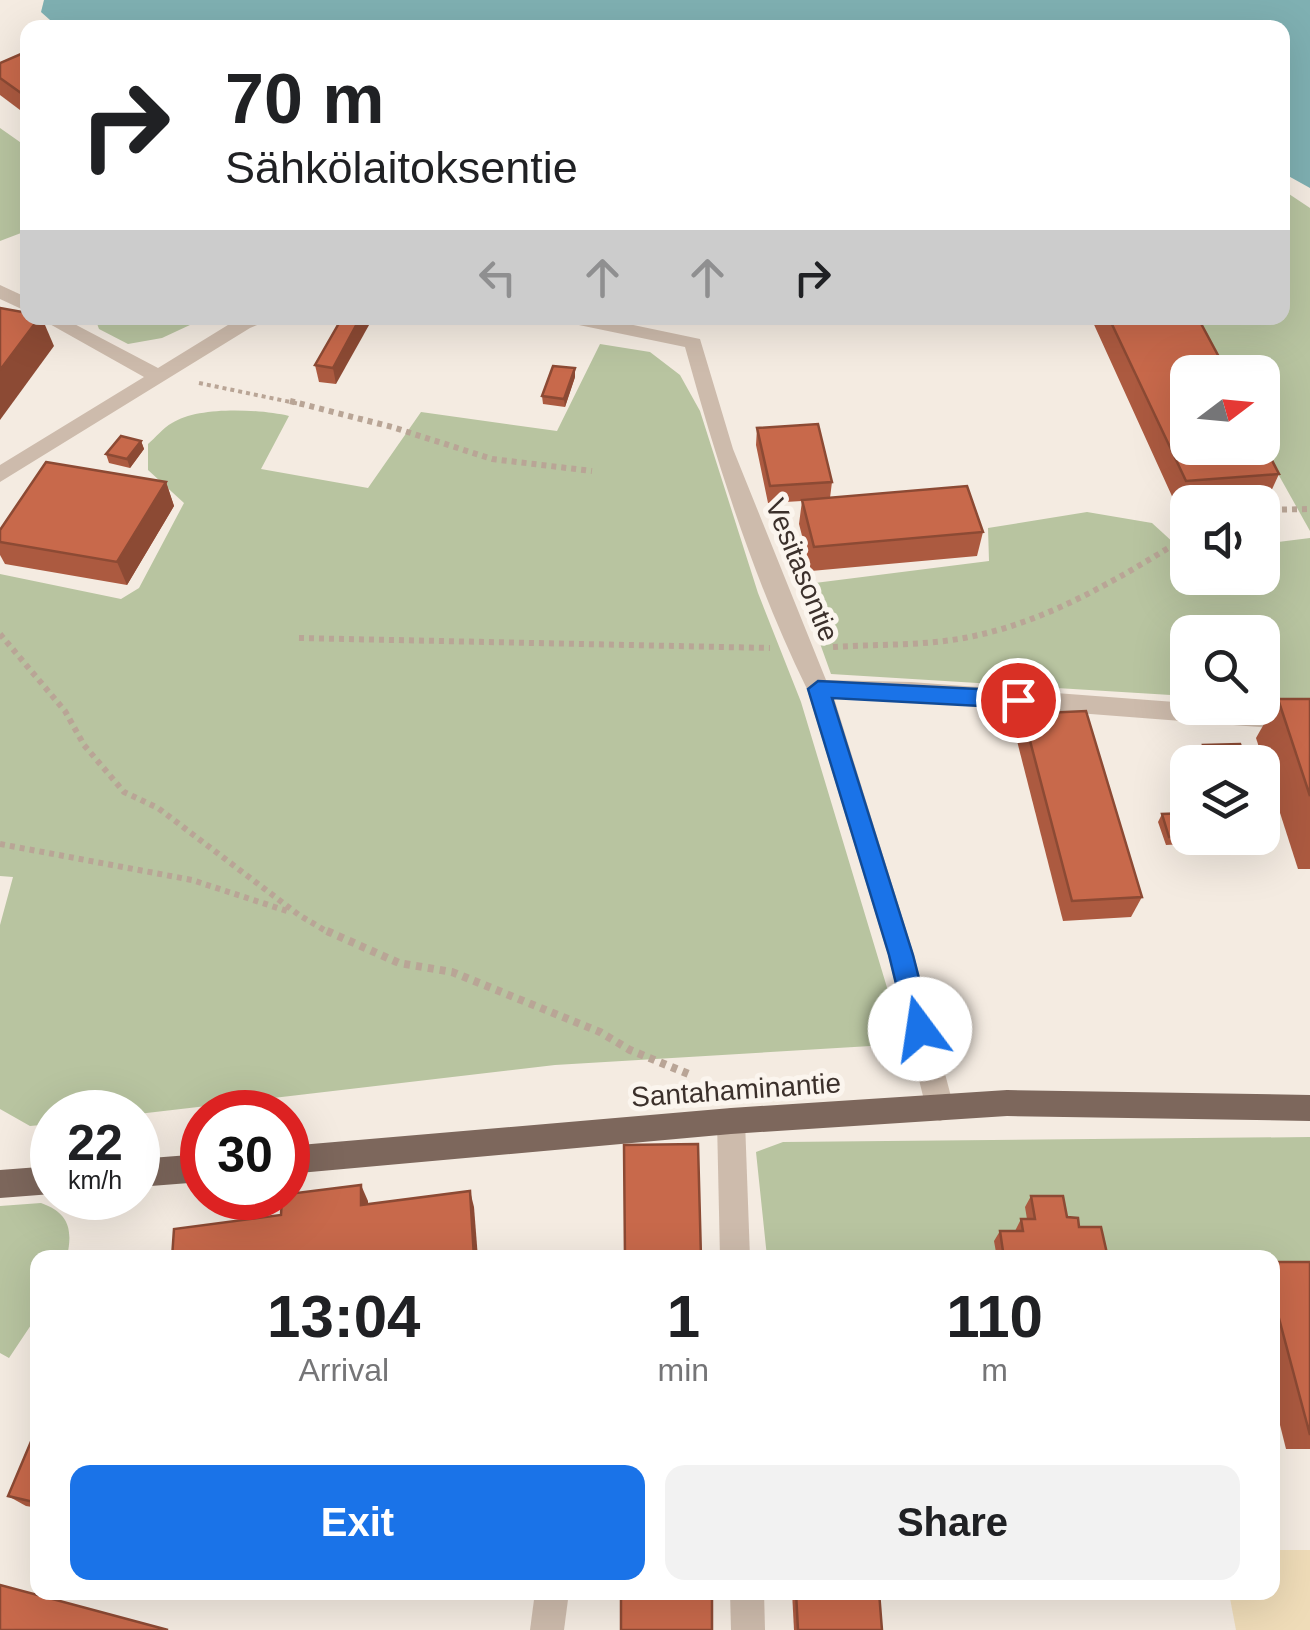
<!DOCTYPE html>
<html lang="en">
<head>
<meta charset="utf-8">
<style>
  :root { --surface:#fff; --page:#f2f2f2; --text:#202124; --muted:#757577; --accent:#1a73e8 }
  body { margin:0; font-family:Helvetica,sans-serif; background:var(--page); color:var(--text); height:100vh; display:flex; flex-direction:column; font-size:38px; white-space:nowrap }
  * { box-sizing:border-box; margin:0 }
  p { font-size:32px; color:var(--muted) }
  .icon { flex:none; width:55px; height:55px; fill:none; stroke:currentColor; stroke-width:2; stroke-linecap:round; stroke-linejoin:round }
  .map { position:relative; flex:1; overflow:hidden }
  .sheet { position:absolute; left:30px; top:1250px; width:1250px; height:350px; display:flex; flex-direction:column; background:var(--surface); border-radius:20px; box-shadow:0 10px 40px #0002 }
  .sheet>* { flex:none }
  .top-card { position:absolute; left:20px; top:20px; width:1270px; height:305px; border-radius:20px; box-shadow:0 10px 40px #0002; background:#fff; color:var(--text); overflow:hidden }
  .needle { width:65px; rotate:74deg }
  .tools { position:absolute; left:1170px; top:355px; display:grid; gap:20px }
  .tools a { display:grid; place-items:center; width:110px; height:110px; border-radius:20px; background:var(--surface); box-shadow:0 10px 40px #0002; font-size:50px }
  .speed { position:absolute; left:30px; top:1090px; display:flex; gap:20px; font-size:50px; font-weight:700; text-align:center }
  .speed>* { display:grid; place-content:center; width:130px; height:130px; border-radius:50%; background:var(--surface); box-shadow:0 10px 40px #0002; line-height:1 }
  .speed small { font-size:25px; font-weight:400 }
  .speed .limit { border:15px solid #d22; background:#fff; color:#111 }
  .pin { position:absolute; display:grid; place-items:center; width:85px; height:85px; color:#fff; margin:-42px; border:5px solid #fff; border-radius:50%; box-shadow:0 2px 10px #0007 }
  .me { position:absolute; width:110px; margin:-55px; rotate:346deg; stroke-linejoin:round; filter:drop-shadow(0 0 8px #0008) }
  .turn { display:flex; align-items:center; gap:35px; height:210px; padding:0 40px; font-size:45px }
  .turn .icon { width:130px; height:130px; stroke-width:2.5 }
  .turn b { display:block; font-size:70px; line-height:85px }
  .lanes { display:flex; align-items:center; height:95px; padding:0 40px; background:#0003; justify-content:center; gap:50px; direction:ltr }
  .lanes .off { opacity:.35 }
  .eta { display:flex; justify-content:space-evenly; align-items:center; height:170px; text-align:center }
  .eta b { font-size:60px; font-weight:700; line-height:70px }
  .cta { display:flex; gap:20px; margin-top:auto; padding:20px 40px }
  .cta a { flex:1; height:115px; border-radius:20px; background:var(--accent); color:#fff; font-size:40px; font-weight:700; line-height:115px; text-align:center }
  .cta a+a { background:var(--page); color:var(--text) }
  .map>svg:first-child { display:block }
  .green { fill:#b8c4a0 }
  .sand { fill:#efdcb8 }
  .water { fill:#7fb0b2 }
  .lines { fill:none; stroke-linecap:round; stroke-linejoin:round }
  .path-far2 { stroke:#b9a596; stroke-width:4; stroke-dasharray:4 4; stroke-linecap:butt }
  .path-far1 { stroke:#b9a596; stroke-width:6; stroke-dasharray:5 5; stroke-linecap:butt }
  .path { stroke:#b9a596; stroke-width:8; stroke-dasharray:6 6; stroke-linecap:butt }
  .minor { fill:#cdbbac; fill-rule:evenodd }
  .major { fill:#7d675c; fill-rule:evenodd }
  .wall { fill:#ac5a40 }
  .shaded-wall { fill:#8c4a34 }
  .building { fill:#c8694b; stroke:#8c4a34; stroke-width:2.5 }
  .route { fill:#1a73e8; stroke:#114b97; stroke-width:2.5 }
  .labels { text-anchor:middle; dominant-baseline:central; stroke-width:10; stroke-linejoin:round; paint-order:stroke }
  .street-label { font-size:28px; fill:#3b302b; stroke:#fbf5ee }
</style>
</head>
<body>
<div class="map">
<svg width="1310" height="1630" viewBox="0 0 1310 1630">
  <rect width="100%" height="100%" fill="#f4ebe1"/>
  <g class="green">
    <polygon points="0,128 27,147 27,238 21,233 0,241"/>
    <polygon points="1283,190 1310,208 1310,531 1263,447 1262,372 1220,372 1189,318 1282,318"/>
    <polygon points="95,318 205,318 162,338 128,344 99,329"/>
    <path d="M 600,344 L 650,352 L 680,375 L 700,411 L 758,593 L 801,702 L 904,1044 L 555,1065 L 138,1114 L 52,1112 L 52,1124 L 30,1126 L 0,1109 L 0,925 L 13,877 L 0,876 L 0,574 L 121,599 L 139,588 L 184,503 L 148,470 L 148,444 C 155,438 163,428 172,423 C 198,406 259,409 289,416 L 261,469 L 368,488 L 421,412 L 557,431 Z"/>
    <polygon points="1087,512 1152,523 1187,555 1188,578 1262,578 1263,544 1310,538 1310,704 1263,701 1262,632 1188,632 1187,696 831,674 799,585 989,561 988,528"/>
    <polygon points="1310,1137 1310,1280 1273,1281 1272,1258 767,1257 756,1152 783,1142"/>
    <path d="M 41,1203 C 69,1213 73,1229 67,1257 L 38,1258 L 37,1316 L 9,1358 L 0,1353 L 0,1206 Z"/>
  </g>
  <polygon class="sand" points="1273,1550 1310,1550 1310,1630 1236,1630 1229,1593 1272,1592"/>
  <polygon class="water" points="44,0 1310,0 1310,188 1283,173 1282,28 59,28 41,12"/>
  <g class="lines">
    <polyline class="path-far2" points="199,383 300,404"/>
    <g class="path-far1">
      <polyline points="290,401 392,427 492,459 592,471"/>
      <polyline points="1262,510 1310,509"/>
      <polyline points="0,634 65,711 84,745 124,792 158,808 299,915 331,934"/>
      <polyline points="299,638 770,648"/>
      <path d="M 833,647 C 876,644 921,646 964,638 C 1046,623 1118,579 1188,536"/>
      <polyline points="0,844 192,880 290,912"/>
    </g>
    <polyline class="path" points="327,931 399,963 452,972 600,1032 630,1050 691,1075"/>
    <g class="minor">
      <polygon points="0,285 28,298 28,312 0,299"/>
      <polygon points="39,318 63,318 158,368 236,320 274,318 250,328 0,482 0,465 144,377"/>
      <path d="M 564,318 L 600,318 L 700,339 L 733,449 L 826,680 L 911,682 L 1188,703 L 1188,708 L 1310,713 L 1310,731 L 911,700 L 834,698 L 914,955 L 954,1108 L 950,1117 L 940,1121 L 930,1117 L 926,1108 L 888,955 L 807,689 C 754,581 717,463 685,347 L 574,324 Z"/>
      <polygon points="731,1108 741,1111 745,1121 750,1258 720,1258 717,1121 721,1111"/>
      <polygon points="535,1592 569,1592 564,1630 530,1630"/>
      <polygon points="730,1592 764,1592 765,1630 731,1630"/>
    </g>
    <g class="major">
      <polygon points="1007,1090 1310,1095 1310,1121 1007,1116 731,1134 288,1174 288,1146 731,1108"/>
      <polygon points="202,1154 202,1182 138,1187 138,1159"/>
      <polygon points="52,1166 52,1194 0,1198 0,1170"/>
    </g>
  </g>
  <g class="wall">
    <polygon points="28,51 28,116 0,95 0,63"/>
    <polygon points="342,318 336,384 319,382 315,365"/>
    <polygon points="1091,318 1198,318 1279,474 1268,498 1188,502 1188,504 1176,505"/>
    <polygon points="575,377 565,407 543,404 542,396"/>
    <polygon points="757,428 832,482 830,498 983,532 977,556 811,571 799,524 802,501 768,503 756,445"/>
    <polygon points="141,441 144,449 130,468 109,463 106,454"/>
    <polygon points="166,482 174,506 127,585 5,564 0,555 0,530"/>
    <polygon points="1278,699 1310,699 1310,869 1298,869 1256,738"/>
    <polygon points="1023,714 1142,897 1131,917 1063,921 1016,737"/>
    <polygon points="1203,745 1246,762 1202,762 1199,753"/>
    <polygon points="1188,813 1188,838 1207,838 1204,843 1166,845 1158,822 1162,814"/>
    <polygon points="1031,1196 1067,1217 1079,1227 1108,1258 997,1258 994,1241 1000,1231 1015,1231 1021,1219 1027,1219 1025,1207"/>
    <polygon points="1272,1262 1310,1262 1310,1449 1286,1449 1272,1393"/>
    <polygon points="38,1425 38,1508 26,1506 8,1496"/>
    <polygon points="792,1592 879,1592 882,1630 794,1630"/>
  </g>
  <g class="shaded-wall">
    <polygon points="39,318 42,318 54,346 0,420 0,370"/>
    <polygon points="360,318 373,318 336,384 333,368"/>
    <polygon points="575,368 575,377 565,407 564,399"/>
    <polygon points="141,441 144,449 130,468 127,459"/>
    <polygon points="166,482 174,506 127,585 117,562"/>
    <polygon points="361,1185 368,1201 368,1221 361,1205"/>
    <polygon points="470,1191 474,1207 478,1258 474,1258"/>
  </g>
  <g class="building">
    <polygon points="28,51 28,98 0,78 0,63"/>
    <polygon points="0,308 28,313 28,318 39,318 0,370"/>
    <polygon points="342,318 360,318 333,368 315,365"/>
    <polygon points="1109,318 1198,318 1227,372 1188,372 1188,448 1262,448 1262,441 1279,474 1186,481"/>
    <polygon points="553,366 575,368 564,399 542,396"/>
    <polygon points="818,424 832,482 770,486 757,428"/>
    <polygon points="121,436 141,441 127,459 106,454"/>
    <polygon points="46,462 166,482 117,562 0,542 0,530"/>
    <polygon points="967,486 983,532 814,547 802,500"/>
    <polygon points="1278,699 1310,699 1310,796"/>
    <polygon points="1086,711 1142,897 1072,901 1023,714"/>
    <polygon points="1240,744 1246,762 1208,762 1203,745"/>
    <polygon points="1188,813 1188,836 1169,837 1162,814"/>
    <polygon points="698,1144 701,1258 625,1258 624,1145"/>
    <polygon points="361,1185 361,1205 470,1191 474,1258 172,1258 174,1229 281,1215 282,1198 288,1198 288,1194"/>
    <polygon points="1031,1196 1063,1196 1067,1217 1078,1218 1079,1227 1101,1227 1108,1258 1004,1258 1000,1231 1023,1231 1021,1219 1035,1219"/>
    <polygon points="1272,1262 1310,1262 1310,1435 1272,1292"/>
    <polygon points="38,1425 38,1503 8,1496"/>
    <polygon points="0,1585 168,1630 0,1630"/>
    <rect x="621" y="1592" width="91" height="38"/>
    <polygon points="796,1592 879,1592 882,1630 798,1630"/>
  </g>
  <polygon class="route" points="818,681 1018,691 1029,700 1018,708 832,698 913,955 932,1029 929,1037 920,1040 911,1037 907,1029 889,955 808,689"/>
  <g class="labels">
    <g class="street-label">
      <text transform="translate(802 570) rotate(68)">Vesitasontie</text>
      <text transform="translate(736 1090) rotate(-4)">Santahaminantie</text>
    </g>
  </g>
</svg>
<div class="tools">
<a><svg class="needle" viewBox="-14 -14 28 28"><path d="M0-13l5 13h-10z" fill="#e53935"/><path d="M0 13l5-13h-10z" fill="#757577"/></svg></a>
<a><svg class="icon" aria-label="sound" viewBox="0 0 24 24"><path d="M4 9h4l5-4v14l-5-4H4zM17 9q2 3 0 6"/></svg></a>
<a><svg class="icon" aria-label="search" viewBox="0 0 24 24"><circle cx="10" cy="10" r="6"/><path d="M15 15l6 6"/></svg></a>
<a><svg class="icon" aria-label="layers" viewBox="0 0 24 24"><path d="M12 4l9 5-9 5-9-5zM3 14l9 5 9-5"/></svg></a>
</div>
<div class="speed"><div>22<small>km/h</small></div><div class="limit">30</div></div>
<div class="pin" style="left:1018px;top:700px;background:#d93025"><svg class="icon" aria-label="arrive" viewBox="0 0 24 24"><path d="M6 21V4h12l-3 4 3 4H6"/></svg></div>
<svg class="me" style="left:920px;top:1029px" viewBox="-20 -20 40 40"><circle r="19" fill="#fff"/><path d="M0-13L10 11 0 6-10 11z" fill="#1a73e8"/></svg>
<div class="top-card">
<div class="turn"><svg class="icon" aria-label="right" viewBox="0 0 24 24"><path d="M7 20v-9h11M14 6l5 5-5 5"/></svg><div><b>70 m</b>Sähkölaitoksentie</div></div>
<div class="lanes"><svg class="icon off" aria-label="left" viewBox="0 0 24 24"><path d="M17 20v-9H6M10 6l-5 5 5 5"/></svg><svg class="icon off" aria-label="ahead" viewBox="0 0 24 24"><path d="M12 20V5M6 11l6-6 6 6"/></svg><svg class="icon off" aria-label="ahead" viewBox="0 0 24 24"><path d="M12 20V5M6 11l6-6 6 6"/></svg><svg class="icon" aria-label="right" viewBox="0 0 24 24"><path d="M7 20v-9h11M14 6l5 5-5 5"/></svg></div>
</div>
<section class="sheet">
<div class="eta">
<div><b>13:04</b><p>Arrival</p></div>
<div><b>1</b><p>min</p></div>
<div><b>110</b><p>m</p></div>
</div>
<div class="cta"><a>Exit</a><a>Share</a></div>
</section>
</div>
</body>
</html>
